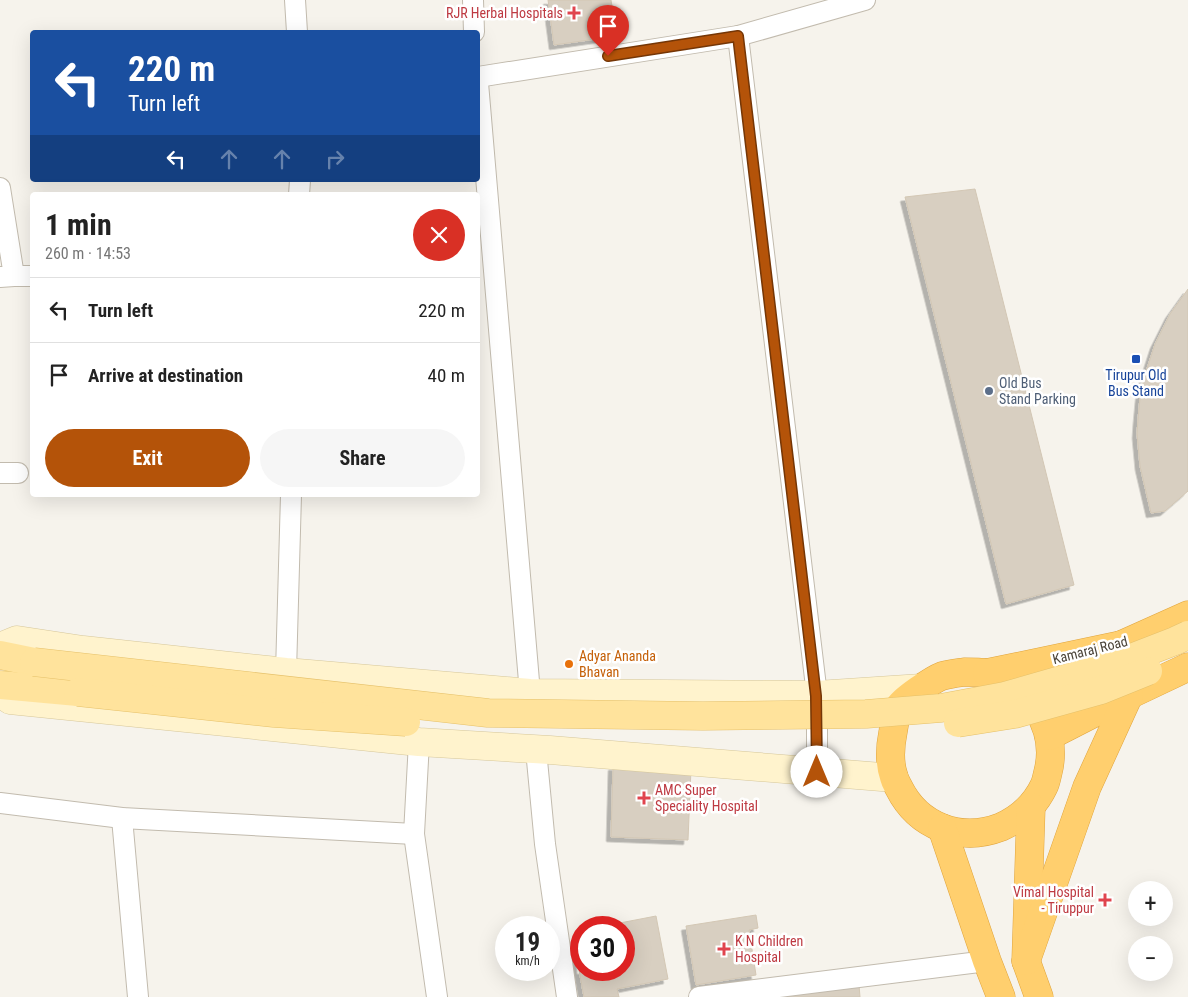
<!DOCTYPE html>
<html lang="en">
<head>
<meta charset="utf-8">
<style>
  :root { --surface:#fff; --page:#f6f6f6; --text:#222; --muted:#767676; --line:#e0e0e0; --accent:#b45309 }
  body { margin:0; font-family:"Roboto Condensed",sans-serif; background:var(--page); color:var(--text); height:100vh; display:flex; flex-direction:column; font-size:19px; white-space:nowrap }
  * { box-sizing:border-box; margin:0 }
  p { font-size:16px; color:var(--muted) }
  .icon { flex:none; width:28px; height:28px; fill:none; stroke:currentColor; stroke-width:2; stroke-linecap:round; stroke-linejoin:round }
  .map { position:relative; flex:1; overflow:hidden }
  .details { position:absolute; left:30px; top:192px; width:450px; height:305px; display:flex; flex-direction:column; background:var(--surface); border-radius:5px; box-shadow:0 5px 20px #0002 }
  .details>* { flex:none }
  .guide { position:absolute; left:30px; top:30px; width:450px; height:152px; border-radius:5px; box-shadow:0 5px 20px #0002; background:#1a4fa0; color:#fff; overflow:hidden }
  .tools { position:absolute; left:1128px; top:881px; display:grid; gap:10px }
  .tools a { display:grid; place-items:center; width:45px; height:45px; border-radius:50%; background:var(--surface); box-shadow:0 5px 20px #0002; font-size:25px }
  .speed { position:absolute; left:495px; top:916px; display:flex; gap:10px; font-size:25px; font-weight:700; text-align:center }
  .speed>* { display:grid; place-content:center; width:65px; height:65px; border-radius:50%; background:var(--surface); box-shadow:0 5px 20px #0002; line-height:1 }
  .speed small { font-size:12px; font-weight:400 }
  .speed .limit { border:8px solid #d22; background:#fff; color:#111 }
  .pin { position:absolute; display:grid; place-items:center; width:42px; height:42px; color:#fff; margin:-51px -21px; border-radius:50% 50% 50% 0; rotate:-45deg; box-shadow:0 0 5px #0007 }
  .pin .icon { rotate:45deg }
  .me { position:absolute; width:55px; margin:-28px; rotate:0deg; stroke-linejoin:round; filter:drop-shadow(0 0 4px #0008) }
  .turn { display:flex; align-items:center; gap:18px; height:105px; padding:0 15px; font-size:22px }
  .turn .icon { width:65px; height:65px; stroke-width:2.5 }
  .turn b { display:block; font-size:35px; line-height:42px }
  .lanes { display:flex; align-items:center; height:48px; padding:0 15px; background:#0003; justify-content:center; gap:25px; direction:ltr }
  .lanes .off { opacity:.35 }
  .round { display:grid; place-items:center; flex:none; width:52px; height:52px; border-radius:26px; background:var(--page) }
  .head { display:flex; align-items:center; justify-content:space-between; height:85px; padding:0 15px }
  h1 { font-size:30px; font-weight:700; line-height:38px }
  .cta { display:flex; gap:10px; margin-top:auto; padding:10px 15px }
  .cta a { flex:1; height:58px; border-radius:30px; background:var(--accent); color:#fff; font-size:20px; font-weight:700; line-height:58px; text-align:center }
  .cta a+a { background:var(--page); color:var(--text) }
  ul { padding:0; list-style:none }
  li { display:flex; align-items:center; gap:15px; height:65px; padding:0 15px; border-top:1px solid var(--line) }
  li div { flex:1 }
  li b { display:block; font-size:19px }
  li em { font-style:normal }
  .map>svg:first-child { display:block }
  .building { fill:#d8cfc1; stroke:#d3c7b4; filter:url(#shadow) }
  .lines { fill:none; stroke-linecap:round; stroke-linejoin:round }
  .street-casing { stroke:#c2bbae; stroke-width:22 }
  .secondary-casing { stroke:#d6c79b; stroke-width:29 }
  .primary-casing { stroke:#e6c16a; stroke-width:29 }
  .highway-casing { stroke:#e0a43c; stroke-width:29 }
  .street { stroke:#fff; stroke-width:20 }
  .secondary { stroke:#fff3cd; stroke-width:28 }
  .primary { stroke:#ffe39c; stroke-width:28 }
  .highway { stroke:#ffcf6e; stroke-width:28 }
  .primary-bridge-casing { stroke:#e6c16a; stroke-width:29; stroke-linecap:butt }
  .primary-bridge { stroke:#ffe39c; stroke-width:28 }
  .route-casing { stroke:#753606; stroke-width:12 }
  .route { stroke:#b45309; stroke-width:9 }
  .health-dot { fill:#e0444e; stroke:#fff; stroke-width:2 }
  .transit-dot { fill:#1a4fb4; stroke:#fff; stroke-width:2 }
  .service-dot { fill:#5c6f8a; stroke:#fff; stroke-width:2 }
  .food-dot { fill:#e8710a; stroke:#fff; stroke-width:2 }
  .labels { text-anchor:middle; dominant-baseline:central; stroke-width:5; stroke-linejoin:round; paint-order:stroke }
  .health-label { font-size:14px; fill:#be3a42; stroke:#fff; text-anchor:end }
  .transit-label { font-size:14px; fill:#164399; stroke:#fff }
  .service-label { font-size:14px; fill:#4e5e75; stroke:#fff; text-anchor:start }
  .street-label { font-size:14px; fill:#4b4439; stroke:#fff }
  .food-label { font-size:14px; fill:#c56008; stroke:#fff; text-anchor:start }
</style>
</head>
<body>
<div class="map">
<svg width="1188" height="997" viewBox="0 0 1188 997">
  <defs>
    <filter id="shadow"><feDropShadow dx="-4.5" dy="4.5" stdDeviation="0" flood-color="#0004"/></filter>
  </defs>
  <rect width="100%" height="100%" fill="#f6f3ec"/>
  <g class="building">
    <polygon points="548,0 611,0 617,36 554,45"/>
    <polygon points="975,189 1074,585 1006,604 905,197"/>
    <polygon points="1188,289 1188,491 1165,511 1151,513 1140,466 1137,434 1138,419 1141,387 1155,344 1170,314"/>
    <polygon points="613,766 691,769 688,840 611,837"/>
    <polygon points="756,915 758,928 749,930 756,975 696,985 686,926"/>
    <polygon points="656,916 668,979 617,989 619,997 584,997 574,943 581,942 581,970 624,970 624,928 599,927"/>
    <polygon points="859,985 860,997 783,997 783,995"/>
  </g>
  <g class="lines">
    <defs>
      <g id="street">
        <polyline points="295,0 297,32"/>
        <polyline points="473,0 474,32"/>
        <polyline points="478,77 738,36"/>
        <polyline points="478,83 530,693"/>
        <polyline points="0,188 14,276 0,277"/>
        <polyline points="299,195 300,180"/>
        <polyline points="14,276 32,276"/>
        <polyline points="0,473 18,473"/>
        <polyline points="286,672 291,495"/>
        <polyline points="419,742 414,834 437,997"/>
        <polyline points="536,750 545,844 567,997"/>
        <polyline points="817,772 817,695 738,36 865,0"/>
        <polyline points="0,803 122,818 414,834"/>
        <polyline points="122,818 138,997"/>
        <polyline points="699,997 987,961"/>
      </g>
      <g id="secondary">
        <polyline points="0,647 17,640 83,650 286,672 530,693 817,695 922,688"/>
        <polyline points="0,691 10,700 419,742 550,750 894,778"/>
      </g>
      <g id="primary">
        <polyline points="0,655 34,662"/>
        <polyline points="0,685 78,692"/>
      </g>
      <g id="highway">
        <path d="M 964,672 C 972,672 980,672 987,673 C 1030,682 1059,729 1048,772 C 1047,776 1046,782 1044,786 C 1035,805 1019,819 1001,827 C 960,843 918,826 899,788 C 897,784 895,781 894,777 C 889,763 890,747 893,732 C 894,726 896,712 899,707 C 902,700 934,679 942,676 C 949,674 957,673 964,672 Z"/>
        <polyline points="987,673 1121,645 1188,615"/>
        <polyline points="1049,736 1129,695 1188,667"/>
        <polyline points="1031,807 1026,961 1039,997"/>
        <polyline points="942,828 987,961 1001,997"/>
        <polyline points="1026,961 1087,787 1129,695 1126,667 1121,645"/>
      </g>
    </defs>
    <use href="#street" class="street-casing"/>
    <use href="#secondary" class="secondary-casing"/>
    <use href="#primary" class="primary-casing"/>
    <use href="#highway" class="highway-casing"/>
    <use href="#street" class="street"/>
    <use href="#secondary" class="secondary"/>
    <use href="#primary" class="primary"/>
    <use href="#highway" class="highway"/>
    <defs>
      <g id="primary-bridge">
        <polyline points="34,662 488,713 703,716 866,714 941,708 1005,696 1113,665 1175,641 1188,635"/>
        <polyline points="78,692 274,713 406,722"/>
        <polyline points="958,723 1015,714 1101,690 1148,671"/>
      </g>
    </defs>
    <use href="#primary-bridge" class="primary-bridge-casing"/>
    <use href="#primary-bridge" class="primary-bridge"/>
  </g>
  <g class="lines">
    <defs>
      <polyline id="route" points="608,56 738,36 816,696 817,772"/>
    </defs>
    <use href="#route" class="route-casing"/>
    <use href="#route" class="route"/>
  </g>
  <g class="health-dot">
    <path d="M571.5 5.5h5v5h5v5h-5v5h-5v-5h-5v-5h5z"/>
    <path d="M641.5 790.5h5v5h5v5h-5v5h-5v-5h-5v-5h5z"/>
    <path d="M1102.5 892.5h5v5h5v5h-5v5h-5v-5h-5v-5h5z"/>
    <path d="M721.5 941.5h5v5h5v5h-5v5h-5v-5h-5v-5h5z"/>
  </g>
  <rect class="transit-dot" x="1131" y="354" width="10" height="10" rx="2.5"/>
  <circle class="service-dot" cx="989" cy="391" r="5"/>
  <circle class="food-dot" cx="569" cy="664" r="5"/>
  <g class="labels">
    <g class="health-label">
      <text x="563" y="13">RJR Herbal Hospitals</text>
      <text x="655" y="790" text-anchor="start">AMC Super<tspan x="655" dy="16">Speciality Hospital</tspan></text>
      <text x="1094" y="892">Vimal Hospital<tspan x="1094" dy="16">- Tiruppur</tspan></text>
      <text x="735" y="941" text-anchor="start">K N Children<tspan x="735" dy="16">Hospital</tspan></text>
    </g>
    <g class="transit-label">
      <text x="1136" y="375">Tirupur Old<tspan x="1136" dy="16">Bus Stand</tspan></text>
    </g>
    <g class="service-label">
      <text x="999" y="383">Old Bus<tspan x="999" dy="16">Stand Parking</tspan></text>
    </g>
    <g class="street-label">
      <text transform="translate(1090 650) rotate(-14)">Kamaraj Road</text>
    </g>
    <g class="food-label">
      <text x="579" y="656">Adyar Ananda<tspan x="579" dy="16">Bhavan</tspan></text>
    </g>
  </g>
</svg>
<div class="tools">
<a>+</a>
<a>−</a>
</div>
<div class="speed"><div>19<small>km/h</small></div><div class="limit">30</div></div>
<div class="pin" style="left:608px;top:56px;background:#d93025"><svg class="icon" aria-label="arrive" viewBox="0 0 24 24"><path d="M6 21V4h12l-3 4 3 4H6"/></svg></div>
<svg class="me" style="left:817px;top:772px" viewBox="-20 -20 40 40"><circle r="19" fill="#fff"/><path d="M0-13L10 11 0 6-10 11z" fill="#b45309"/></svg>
<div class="guide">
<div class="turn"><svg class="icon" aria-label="left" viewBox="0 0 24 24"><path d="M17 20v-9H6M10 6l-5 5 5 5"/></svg><div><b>220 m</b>Turn left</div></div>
<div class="lanes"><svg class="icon" aria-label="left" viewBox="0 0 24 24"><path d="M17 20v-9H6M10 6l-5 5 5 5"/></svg><svg class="icon off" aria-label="ahead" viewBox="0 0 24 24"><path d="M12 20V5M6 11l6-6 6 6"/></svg><svg class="icon off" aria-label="ahead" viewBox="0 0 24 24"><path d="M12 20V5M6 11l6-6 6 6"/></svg><svg class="icon off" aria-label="right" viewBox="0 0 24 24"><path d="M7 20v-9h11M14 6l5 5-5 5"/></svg></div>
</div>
<section class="details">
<div class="head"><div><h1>1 min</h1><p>260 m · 14:53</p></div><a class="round" style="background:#d93025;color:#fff"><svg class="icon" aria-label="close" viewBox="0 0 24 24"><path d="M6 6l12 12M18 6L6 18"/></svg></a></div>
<ul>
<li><svg class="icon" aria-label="left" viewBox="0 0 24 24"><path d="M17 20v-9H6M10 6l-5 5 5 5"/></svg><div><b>Turn left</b></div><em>220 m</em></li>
<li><svg class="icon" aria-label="arrive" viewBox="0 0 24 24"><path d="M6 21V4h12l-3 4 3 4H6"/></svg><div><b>Arrive at destination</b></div><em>40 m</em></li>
</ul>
<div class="cta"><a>Exit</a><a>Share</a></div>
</section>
</div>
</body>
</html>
